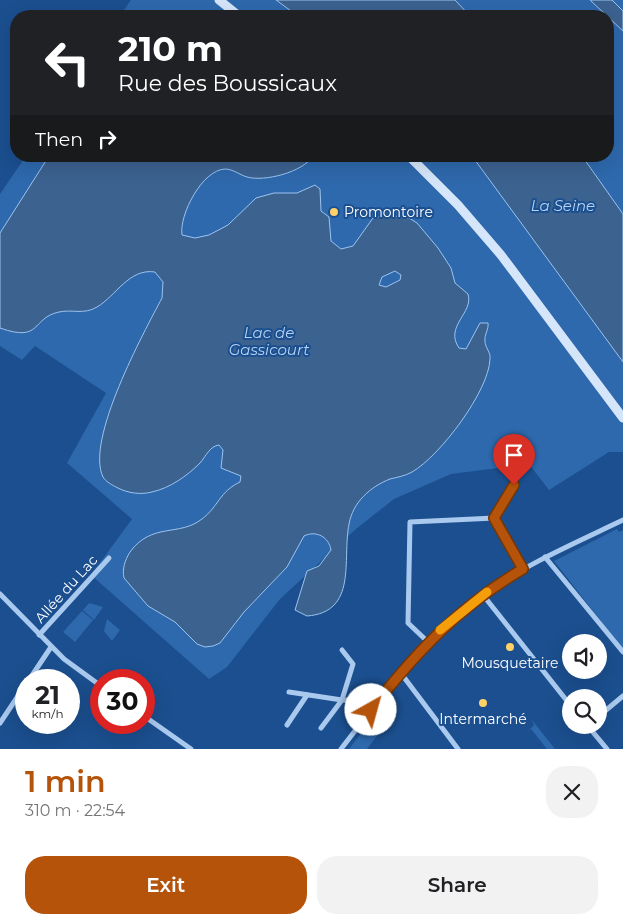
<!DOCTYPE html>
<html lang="en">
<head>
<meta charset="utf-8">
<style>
  :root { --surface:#fff; --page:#f2f2f2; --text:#202124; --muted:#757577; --accent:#b45309 }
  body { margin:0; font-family:Montserrat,sans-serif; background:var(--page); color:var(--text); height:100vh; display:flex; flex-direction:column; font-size:19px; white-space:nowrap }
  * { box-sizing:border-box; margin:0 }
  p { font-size:16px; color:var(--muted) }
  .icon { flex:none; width:28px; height:28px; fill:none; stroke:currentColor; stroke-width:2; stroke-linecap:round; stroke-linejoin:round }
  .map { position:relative; height:749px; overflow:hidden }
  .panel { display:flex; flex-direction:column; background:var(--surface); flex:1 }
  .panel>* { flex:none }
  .guide { position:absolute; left:10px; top:10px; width:604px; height:152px; border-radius:20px; box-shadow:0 5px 20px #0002; background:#202124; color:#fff; overflow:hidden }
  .tools { position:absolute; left:562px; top:634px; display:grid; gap:10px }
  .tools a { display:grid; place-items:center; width:45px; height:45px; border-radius:50%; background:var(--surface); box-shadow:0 5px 20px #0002; font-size:25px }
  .speed { position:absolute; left:15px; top:669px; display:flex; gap:10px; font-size:25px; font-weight:700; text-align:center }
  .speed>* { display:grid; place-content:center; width:65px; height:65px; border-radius:50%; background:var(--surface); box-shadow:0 5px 20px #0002; line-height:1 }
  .speed small { font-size:12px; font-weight:400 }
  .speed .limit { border:8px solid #d22; background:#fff; color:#111 }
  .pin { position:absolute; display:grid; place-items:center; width:42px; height:42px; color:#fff; margin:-51px -21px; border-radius:50% 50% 50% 0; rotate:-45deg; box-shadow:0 0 5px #0007 }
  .pin .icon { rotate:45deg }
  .me { position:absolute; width:55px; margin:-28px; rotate:38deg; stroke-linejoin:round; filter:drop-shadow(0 0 4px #0008) }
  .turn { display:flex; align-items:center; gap:18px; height:105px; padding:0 25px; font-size:22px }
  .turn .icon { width:65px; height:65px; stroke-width:2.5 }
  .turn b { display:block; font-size:35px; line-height:42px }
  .then { display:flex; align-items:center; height:48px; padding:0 25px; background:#0003; gap:10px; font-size:19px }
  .round { display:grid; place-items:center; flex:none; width:52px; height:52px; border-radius:20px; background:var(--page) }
  .headline { display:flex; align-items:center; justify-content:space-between; height:85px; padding:0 25px }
  h1 { font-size:30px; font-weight:600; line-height:38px; color:var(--accent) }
  .button { display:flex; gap:10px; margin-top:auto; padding:10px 25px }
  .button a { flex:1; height:58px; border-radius:20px; background:var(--accent); color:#fff; font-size:20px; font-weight:600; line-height:58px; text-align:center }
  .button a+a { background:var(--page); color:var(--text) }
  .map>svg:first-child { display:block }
  .green { fill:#2e69ad }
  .water { fill:#3c6290; stroke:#9cc4f0; fill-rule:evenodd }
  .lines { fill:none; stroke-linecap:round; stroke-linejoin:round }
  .minor { stroke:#a9c9ee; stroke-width:5 }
  .secondary { stroke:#d6e6fa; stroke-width:9 }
  .route-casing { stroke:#753606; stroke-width:12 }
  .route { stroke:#b45309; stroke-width:9 }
  .slow { stroke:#f59e0b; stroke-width:9 }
  .poi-dot { fill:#ffd166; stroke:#1b4f8f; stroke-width:2 }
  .labels { text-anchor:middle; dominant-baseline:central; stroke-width:4; stroke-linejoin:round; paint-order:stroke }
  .poi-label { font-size:14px; fill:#fff; stroke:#1b4f8f }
  .street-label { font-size:14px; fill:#fff; stroke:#1b4f8f }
  .water-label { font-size:15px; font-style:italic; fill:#b5d3f5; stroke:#1b4f8f }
</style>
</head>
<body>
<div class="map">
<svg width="623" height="749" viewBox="0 0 623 749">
  <rect width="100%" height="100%" fill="#1b4f8f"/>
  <g class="green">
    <polygon points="131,0 276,0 298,16 120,16"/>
    <polygon points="455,0 623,0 623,214 582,156 608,156 608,16 470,16"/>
    <polygon points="26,156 472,156 623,362 623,452 609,452 549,490 529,464 451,474 394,499 356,529 280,599 227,667 209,679 91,575 132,519 67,463 106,393 35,346 22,360 0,346 0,194"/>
    <polygon points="617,529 619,532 623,530 623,649 554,561"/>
    <polygon points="89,603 103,607 94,620 83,610"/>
    <polygon points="82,611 93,620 75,642 63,632"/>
    <polygon points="107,619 120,630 112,641 104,631"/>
    <polygon points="385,702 396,711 367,749 349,749"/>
    <polygon points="532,720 555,749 547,749 531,729 527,732 534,725"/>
  </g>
  <g class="water">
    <polygon points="276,0 455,0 470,16 298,16"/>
    <polygon points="590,0 612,0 623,11 623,31"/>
    <path d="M 49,156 L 313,156 C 303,172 265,182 247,177 C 240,175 233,169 225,169 C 202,170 179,215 182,235 L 195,238 L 209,235 L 228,225 L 256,198 L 274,193 L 297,193 L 315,185 L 320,189 L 321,211 L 329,217 L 331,241 L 341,249 L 353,246 L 373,218 L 387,215 L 409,218 L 417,223 L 438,248 L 451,268 L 455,283 L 468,294 C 474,313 444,326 459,348 L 466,349 L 480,323 L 488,323 C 489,329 484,335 485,341 C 485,348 491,352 490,359 C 489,391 440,456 412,472 C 405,476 398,477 390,479 C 370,487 353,502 349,524 C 342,560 358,612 307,616 L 295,610 L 307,571 L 319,566 L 331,550 C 329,537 316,530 304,536 L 287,567 L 244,612 L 220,643 L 213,646 L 205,647 L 197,644 L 175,622 L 148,606 L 124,578 C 122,569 125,560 130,552 C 152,522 179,537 202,519 C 219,506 219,492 240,482 L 241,476 L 221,468 L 223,450 L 219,445 C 210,446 206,456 200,463 C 187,476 170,488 152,492 C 140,495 128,493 118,488 C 112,485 106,482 103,477 C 85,440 144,332 162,298 L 163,282 L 155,272 C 129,268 116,296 97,307 C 84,315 72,309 59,312 C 31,318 42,343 0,328 L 0,233 ZM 395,271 L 401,275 L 400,280 L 386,287 L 379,285 L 382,277 Z"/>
    <polygon points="472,156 582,156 623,214 623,362"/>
  </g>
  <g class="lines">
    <g class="minor">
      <polyline points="495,518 514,485"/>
      <polyline points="545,557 623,652"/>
      <polyline points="0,594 64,659 101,686"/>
      <polyline points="483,595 571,706"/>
      <polyline points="39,635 109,558"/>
      <polyline points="428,642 408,623 410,522 495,518 523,569"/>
      <polyline points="400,672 458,749"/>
      <polyline points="29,680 51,647"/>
      <polyline points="289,692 342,700 362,700 375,704"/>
      <polyline points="144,716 191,749"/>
      <polyline points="599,716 623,696"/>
      <polyline points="0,723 26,684"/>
      <polyline points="287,725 307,695"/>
      <polyline points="587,725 607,749"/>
      <polyline points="321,728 342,700 353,664 342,650"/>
      <path d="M 341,749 C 384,694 424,636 482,595 C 526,564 575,543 623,520"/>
    </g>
    <g class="secondary">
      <polyline points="219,0 239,16"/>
      <polyline points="409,156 458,205 501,255 623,418"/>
    </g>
  </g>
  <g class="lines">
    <defs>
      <path id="route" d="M 371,710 C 415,653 461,605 523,569 L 494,518 L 514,485"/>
    </defs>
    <use href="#route" class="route-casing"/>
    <use href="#route" class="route"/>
    <polyline class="slow" points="440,630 487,592"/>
  </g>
  <g class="poi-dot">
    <circle cx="334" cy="212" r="5"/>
    <circle cx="510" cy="647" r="5"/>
    <circle cx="483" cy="703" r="5"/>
  </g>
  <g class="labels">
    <g class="poi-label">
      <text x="344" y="212" text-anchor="start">Promontoire</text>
      <text x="510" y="663">Mousquetaire</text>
      <text x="483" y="719">Intermarché</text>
    </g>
    <g class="street-label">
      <text transform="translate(66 589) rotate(-48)">Allée du Lac</text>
    </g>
    <g class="water-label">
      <text x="563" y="205">La Seine</text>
      <text x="269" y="332">Lac de<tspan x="269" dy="17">Gassicourt</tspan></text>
    </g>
  </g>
</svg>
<div class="tools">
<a><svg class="icon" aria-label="sound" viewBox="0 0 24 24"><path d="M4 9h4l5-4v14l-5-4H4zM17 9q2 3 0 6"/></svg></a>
<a><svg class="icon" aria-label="search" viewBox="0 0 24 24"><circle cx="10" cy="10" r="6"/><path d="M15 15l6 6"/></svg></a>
</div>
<div class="speed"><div>21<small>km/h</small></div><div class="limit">30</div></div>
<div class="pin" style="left:514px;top:485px;background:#d93025"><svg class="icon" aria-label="arrive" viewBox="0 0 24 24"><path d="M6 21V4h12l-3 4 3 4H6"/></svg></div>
<svg class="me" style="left:371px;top:710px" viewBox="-20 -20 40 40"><circle r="19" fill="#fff"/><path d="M0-13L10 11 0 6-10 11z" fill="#b45309"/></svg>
<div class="guide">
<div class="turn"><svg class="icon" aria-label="left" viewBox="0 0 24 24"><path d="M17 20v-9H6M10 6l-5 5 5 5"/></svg><div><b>210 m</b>Rue des Boussicaux</div></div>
<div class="then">Then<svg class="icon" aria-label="right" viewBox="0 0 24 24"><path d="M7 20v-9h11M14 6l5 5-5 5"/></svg></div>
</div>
</div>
<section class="panel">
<div class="headline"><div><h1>1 min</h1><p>310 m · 22:54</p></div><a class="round"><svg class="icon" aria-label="close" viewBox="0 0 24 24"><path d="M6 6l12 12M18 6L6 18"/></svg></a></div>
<div class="button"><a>Exit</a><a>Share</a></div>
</section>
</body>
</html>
